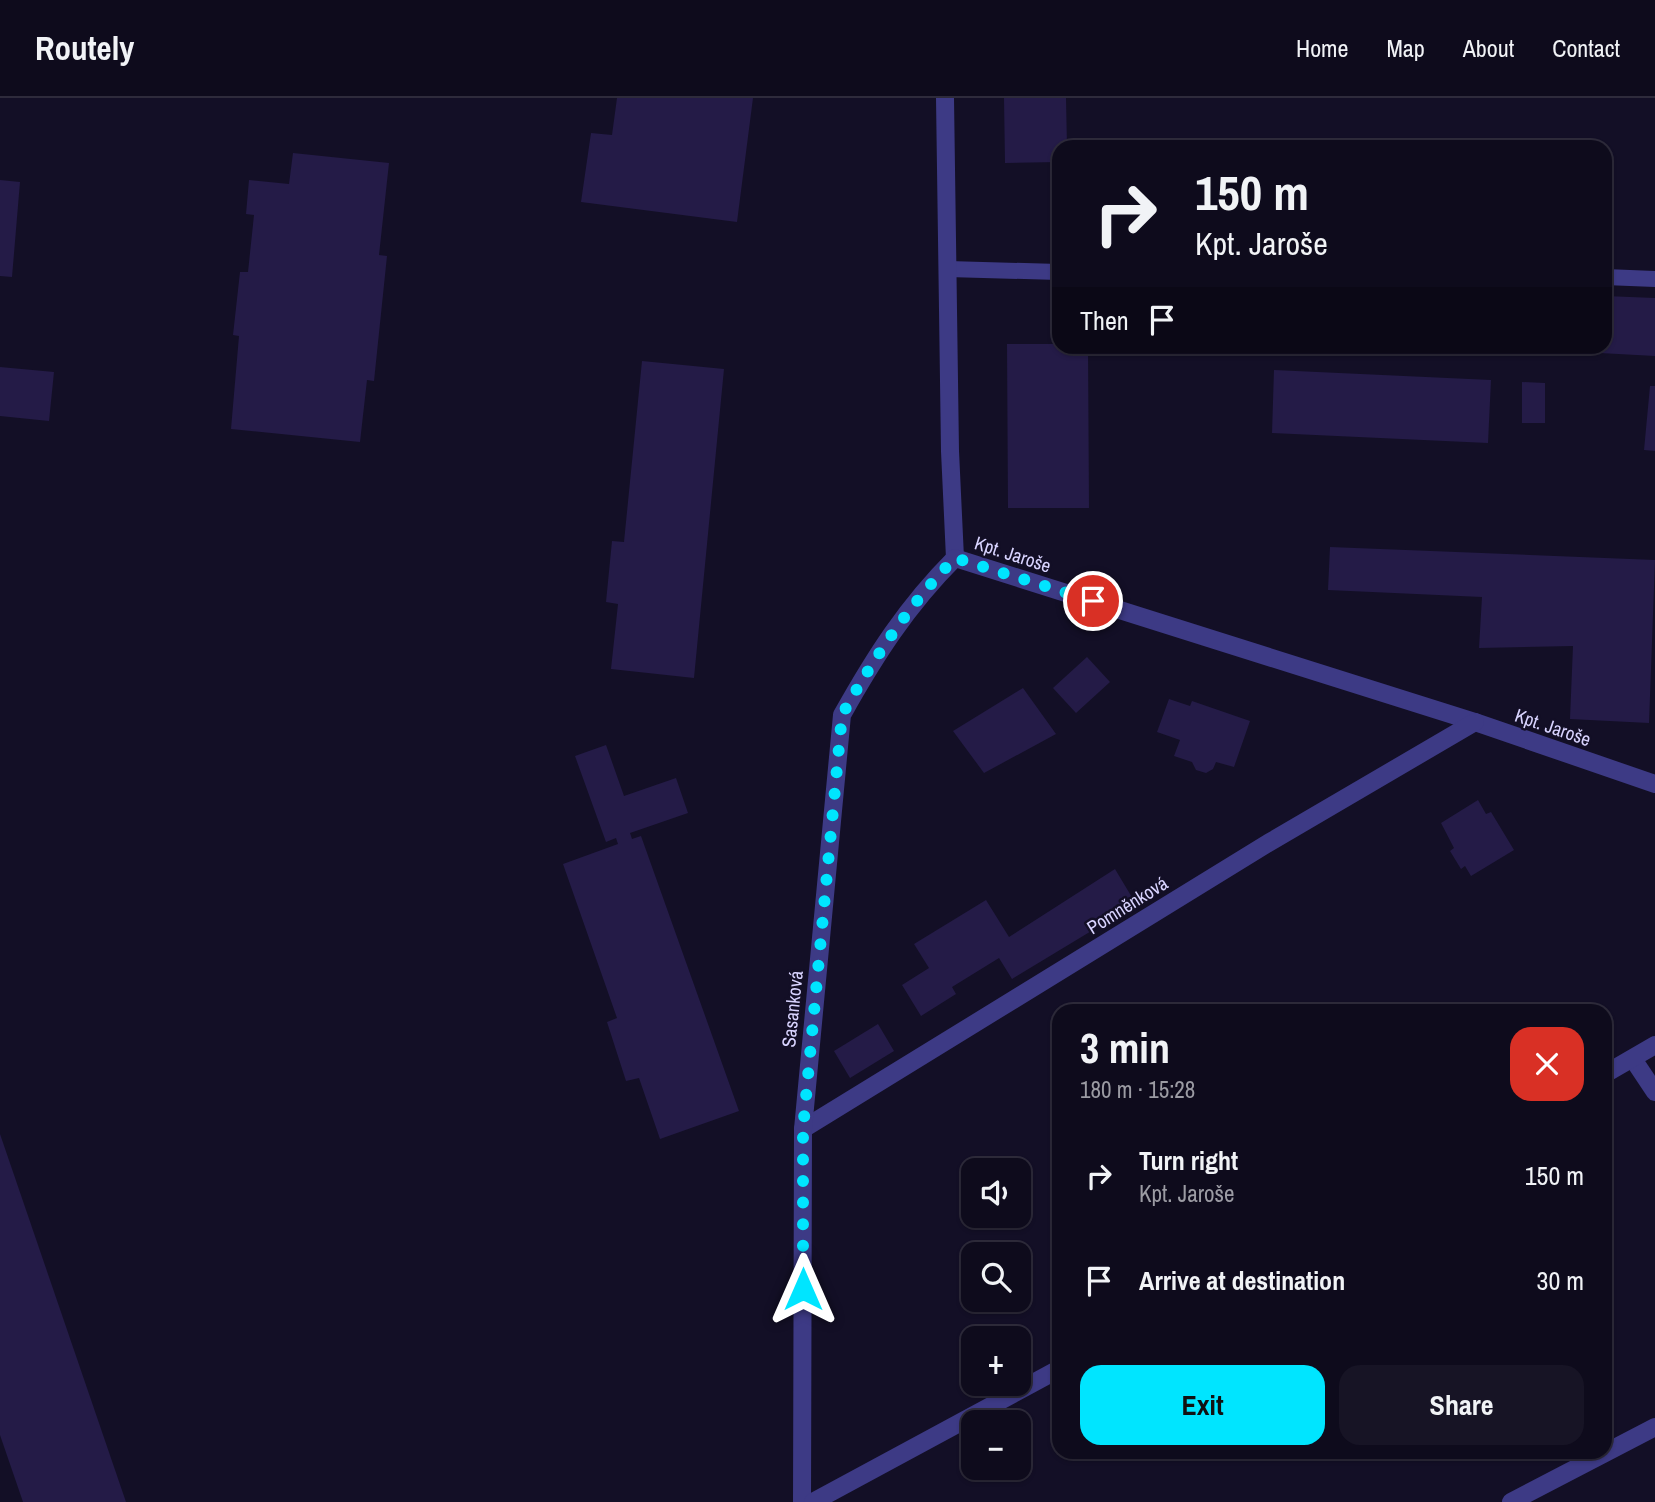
<!DOCTYPE html>
<html lang="en">
<head>
<meta charset="utf-8">
<style>
  :root { --surface:#0e0b1c; --page:#171425; --text:#f1f3f6; --muted:#9b9ba3; --line:#2e2b3b; --accent:#00e5ff }
  body { margin:0; font-family:"Archivo Narrow",sans-serif; background:var(--page); color:var(--text); height:100vh; display:flex; flex-direction:column; font-size:26px; white-space:nowrap }
  * { box-sizing:border-box; margin:0 }
  p { font-size:23px; color:var(--muted) }
  .icon { flex:none; width:38px; height:38px; fill:none; stroke:currentColor; stroke-width:2; stroke-linecap:round; stroke-linejoin:round }
  .map { position:relative; flex:1; overflow:hidden }
  .sheet { position:absolute; left:1052px; top:906px; width:560px; height:455px; display:flex; flex-direction:column; background:var(--surface); border-radius:21px; box-shadow:0 2px 5px #0004,0 0 0 2px var(--line) }
  .sheet>* { flex:none }
  .top-card { position:absolute; left:1052px; top:42px; width:560px; height:214px; border-radius:21px; box-shadow:0 2px 5px #0004,0 0 0 2px var(--line); background:#0e0b1c; color:var(--text); overflow:hidden }
  .tools { position:absolute; left:961px; top:1060px; display:grid; gap:14px }
  .tools a { display:grid; place-items:center; width:70px; height:70px; border-radius:14px; background:var(--surface); box-shadow:0 2px 5px #0004,0 0 0 2px var(--line); font-size:35px }
  .pin { position:absolute; display:grid; place-items:center; width:60px; height:60px; color:#fff; margin:-30px; border:4px solid #fff; border-radius:50%; box-shadow:0 2px 7px #0007 }
  .me { position:absolute; width:77px; margin:-38px; rotate:0deg; stroke-linejoin:round; filter:drop-shadow(0 0 5px #0008) }
  .turn { display:flex; align-items:center; gap:24px; height:147px; padding:0 28px; font-size:32px }
  .turn .icon { width:91px; height:91px; stroke-width:2.5 }
  .turn b { display:block; font-size:49px; line-height:60px }
  .then { display:flex; align-items:center; height:66px; padding:0 28px; background:#0003; gap:14px; font-size:26px }
  .round { display:grid; place-items:center; flex:none; width:74px; height:74px; border-radius:21px; background:var(--page) }
  .summary { display:flex; align-items:center; justify-content:space-between; height:119px; padding:0 28px }
  h1 { font-size:42px; font-weight:700; line-height:52px }
  .cta { display:flex; gap:14px; margin-top:auto; padding:14px 28px }
  .cta a { flex:1; height:80px; border-radius:21px; background:var(--accent); color:#111; font-size:28px; font-weight:700; line-height:80px; text-align:center }
  .cta a+a { background:var(--page); color:var(--text) }
  ul { padding:0; list-style:none }
  li { display:flex; align-items:center; gap:21px; height:105px; padding:0 28px }
  li div { flex:1 }
  li b { display:block; font-size:26px }
  li em { font-style:normal }
  header { display:flex; align-items:center; gap:42px; box-sizing:border-box; height:98px; padding:0 35px; background:var(--surface); border-bottom:2px solid var(--line) }
  header strong { font-size:33px }
  nav { display:flex; gap:38px; margin-inline-start:auto; font-size:24px }
  .map>svg:first-child { display:block }
  .building { fill:#241b47 }
  .lines { fill:none; stroke-linecap:round; stroke-linejoin:round }
  .service { stroke:#3d3a85; stroke-width:16 }
  .minor { stroke:#3d3a85; stroke-width:18 }
  .route { stroke:#00e5ff; stroke-width:12; stroke-dasharray:0 21.6 }
  .labels { text-anchor:middle; dominant-baseline:central; stroke-width:5; stroke-linejoin:round; paint-order:stroke }
  .street-label { font-size:19px; fill:#d9d4ff; stroke:#130f26 }
</style>
</head>
<body>
<header>
<strong>Routely</strong>
<nav><a>Home</a><a>Map</a><a>About</a><a>Contact</a></nav>
</header>
<div class="map">
<svg width="1655" height="1404" viewBox="0 0 1655 1404">
  <rect width="100%" height="100%" fill="#130f26"/>
  <g class="building">
    <polygon points="617,0 753,0 737,124 581,104 591,35 612,37"/>
    <polygon points="1004,0 1066,0 1067,49 1059,49 1059,64 1005,65"/>
    <polygon points="293,55 389,65 379,157 387,158 374,283 367,282 360,344 231,331 239,238 233,237 240,174 248,174 254,117 246,116 249,82 289,86"/>
    <polygon points="0,82 20,84 12,179 0,178"/>
    <polygon points="1605,198 1655,200 1655,258 1526,251 1526,248 1605,248"/>
    <polygon points="1007,246 1059,246 1059,248 1088,248 1089,410 1008,410"/>
    <polygon points="642,263 724,271 694,580 611,571 618,506 606,504 612,443 624,444"/>
    <polygon points="0,269 54,274 49,323 0,318"/>
    <polygon points="1274,272 1491,282 1488,345 1272,335"/>
    <polygon points="1522,284 1545,285 1545,325 1522,325"/>
    <polygon points="1650,288 1655,288 1655,353 1644,352"/>
    <polygon points="1330,449 1655,462 1649,625 1570,621 1573,548 1479,550 1482,499 1328,492"/>
    <polygon points="1087,559 1110,584 1076,615 1053,590"/>
    <polygon points="1023,590 1056,636 984,675 953,633"/>
    <polygon points="1169,601 1190,608 1192,603 1250,623 1234,669 1216,664 1213,671 1206,675 1196,672 1192,664 1174,658 1180,642 1157,634"/>
    <polygon points="606,647 624,698 676,680 688,715 630,735 632,741 641,738 739,1013 660,1041 639,980 626,983 607,924 617,920 563,766 618,746 616,740 606,744 575,658"/>
    <polygon points="1478,702 1486,716 1491,714 1514,752 1471,778 1465,768 1461,771 1450,753 1454,750 1441,725"/>
    <polygon points="1115,771 1136,806 1012,881 999,860 952,889 956,896 921,918 902,887 929,870 914,846 986,802 1009,839"/>
    <polygon points="878,926 894,953 850,980 834,953"/>
    <polygon points="0,1036 126,1404 23,1404 0,1337"/>
  </g>
  <g class="lines">
    <g class="service">
      <polyline points="948,171 1059,174"/>
      <polyline points="1605,179 1655,181"/>
    </g>
    <g class="minor">
      <polyline points="945,0 950,353 955,460"/>
      <polyline points="955,460 1475,624 1655,686"/>
      <polyline points="1633,961 1655,994"/>
      <polyline points="1605,976 1655,947"/>
      <polyline points="803,1031 1270,744 1475,624"/>
      <path d="M 802,1404 L 803,1031 L 842,617 C 875,558 907,508 955,460"/>
      <polyline points="813,1404 1059,1271"/>
      <polyline points="1511,1404 1655,1329"/>
    </g>
  </g>
  <g class="lines">
    <path class="route" d="M 803,1191 L 803,1031 L 842,617 C 874,560 909,507 955,460 L 1093,503"/>
  </g>
  <g class="labels">
    <g class="street-label">
      <text transform="translate(1013 456) rotate(18)">Kpt. Jaroše</text>
      <text transform="translate(1553 629) rotate(19)">Kpt. Jaroše</text>
      <text transform="translate(1127 807) rotate(-32)">Pomněnková</text>
      <text transform="translate(792 911) rotate(-84)">Sasanková</text>
    </g>
  </g>
</svg>
<div class="tools">
<a><svg class="icon" aria-label="sound" viewBox="0 0 24 24"><path d="M4 9h4l5-4v14l-5-4H4zM17 9q2 3 0 6"/></svg></a>
<a><svg class="icon" aria-label="search" viewBox="0 0 24 24"><circle cx="10" cy="10" r="6"/><path d="M15 15l6 6"/></svg></a>
<a>+</a>
<a>−</a>
</div>
<div class="pin" style="left:1093px;top:503px;background:#d93025"><svg class="icon" aria-label="arrive" viewBox="0 0 24 24"><path d="M6 21V4h12l-3 4 3 4H6"/></svg></div>
<svg class="me" style="left:803px;top:1191px" viewBox="-20 -20 40 40"><path d="M0-17L14 15 0 8-14 15z" fill="#00e5ff" stroke="#fff" stroke-width="4"/></svg>
<div class="top-card">
<div class="turn"><svg class="icon" aria-label="right" viewBox="0 0 24 24"><path d="M7 20v-9h11M14 6l5 5-5 5"/></svg><div><b>150 m</b>Kpt. Jaroše</div></div>
<div class="then">Then<svg class="icon" aria-label="arrive" viewBox="0 0 24 24"><path d="M6 21V4h12l-3 4 3 4H6"/></svg></div>
</div>
<section class="sheet">
<div class="summary"><div><h1>3 min</h1><p>180 m · 15:28</p></div><a class="round" style="background:#d93025;color:#fff"><svg class="icon" aria-label="close" viewBox="0 0 24 24"><path d="M6 6l12 12M18 6L6 18"/></svg></a></div>
<ul>
<li><svg class="icon" aria-label="right" viewBox="0 0 24 24"><path d="M7 20v-9h11M14 6l5 5-5 5"/></svg><div><b>Turn right</b><p>Kpt. Jaroše</p></div><em>150 m</em></li>
<li><svg class="icon" aria-label="arrive" viewBox="0 0 24 24"><path d="M6 21V4h12l-3 4 3 4H6"/></svg><div><b>Arrive at destination</b></div><em>30 m</em></li>
</ul>
<div class="cta"><a>Exit</a><a>Share</a></div>
</section>
</div>
</body>
</html>
